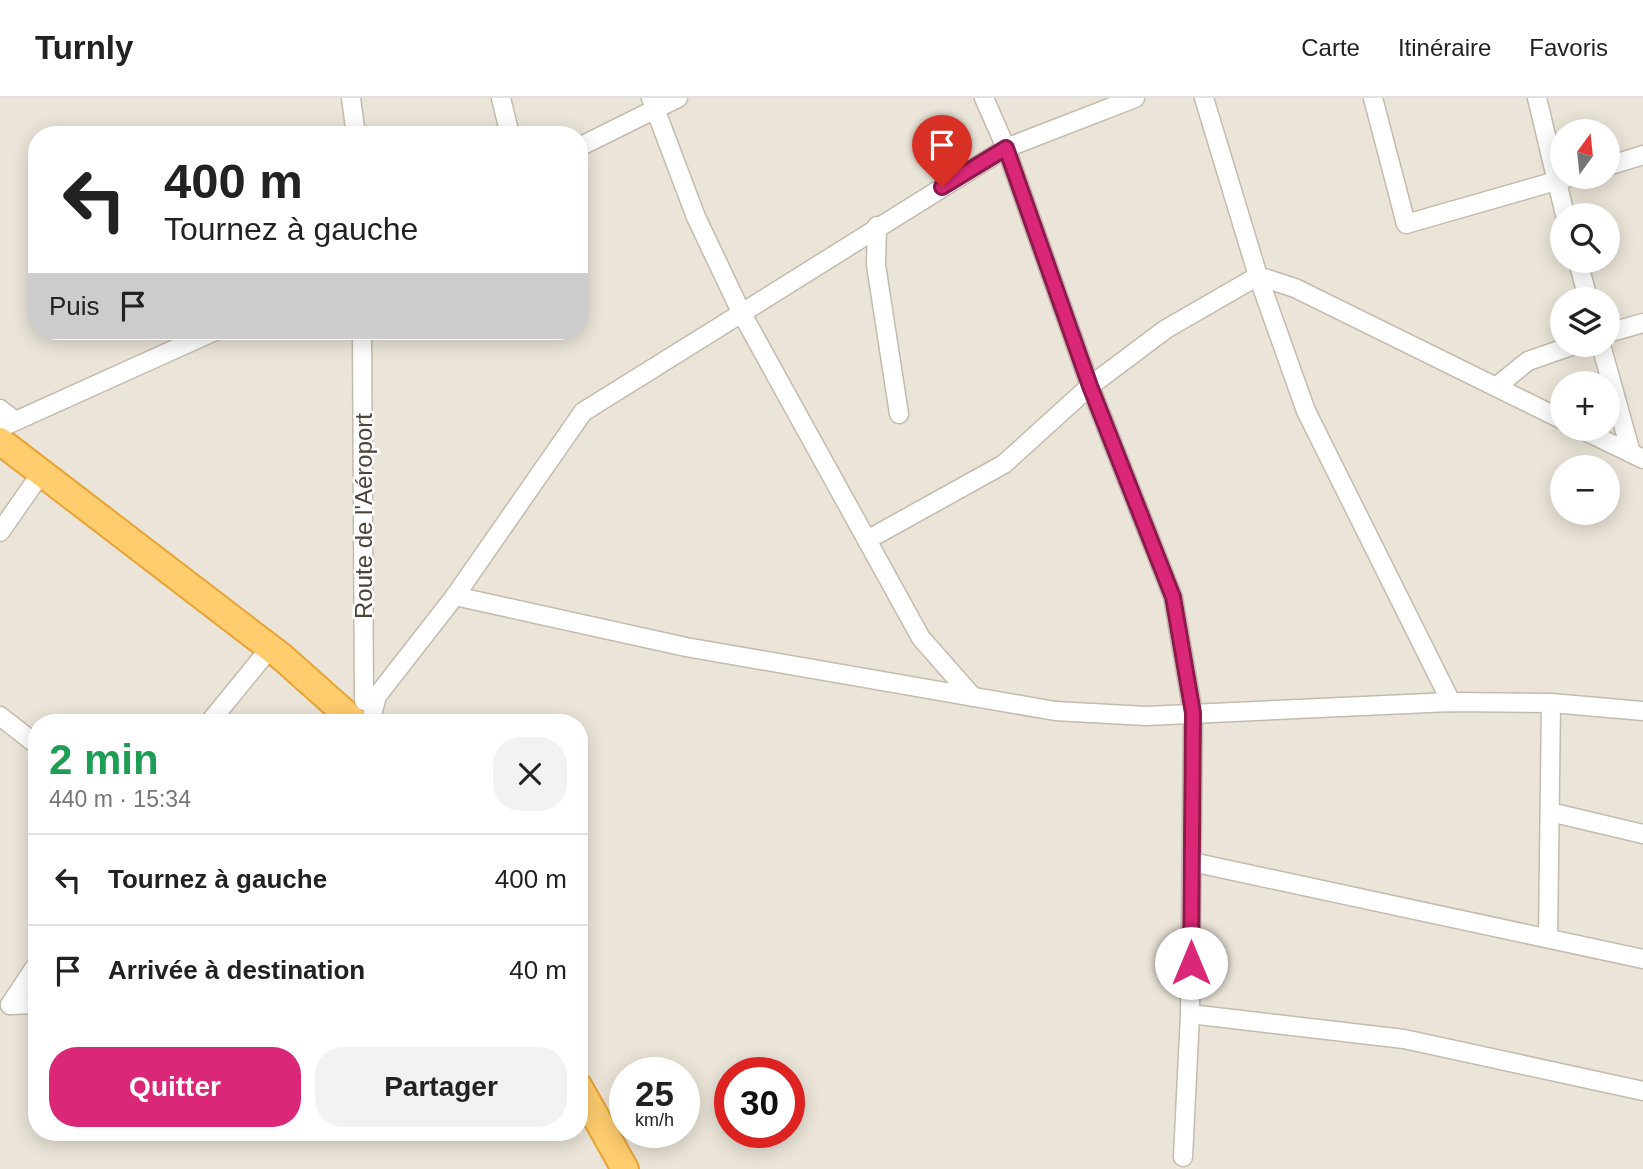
<!DOCTYPE html>
<html lang="fr">
<head>
<meta charset="utf-8">
<style>
  :root { --surface:#fff; --page:#f2f2f2; --text:#222; --muted:#767676; --line:#e0e0e0; --accent:#db2777 }
  body { margin:0; font-family:Arial,sans-serif; background:var(--page); color:var(--text); height:100vh; display:flex; flex-direction:column; font-size:26px; white-space:nowrap }
  * { box-sizing:border-box; margin:0 }
  p { font-size:23px; color:var(--muted) }
  .icon { flex:none; width:38px; height:38px; fill:none; stroke:currentColor; stroke-width:2; stroke-linecap:round; stroke-linejoin:round }
  .map { position:relative; flex:1; overflow:hidden }
  .side { position:absolute; left:28px; top:616px; width:560px; height:427px; display:flex; flex-direction:column; background:var(--surface); border-radius:28px; box-shadow:0 4px 18px #0003 }
  .side>* { flex:none }
  .hud { position:absolute; left:28px; top:28px; width:560px; height:214px; border-radius:28px; box-shadow:0 4px 18px #0003; background:#fff; color:var(--text); overflow:hidden }
  .needle { width:46px; rotate:15deg }
  .buttons { position:absolute; left:1550px; top:21px; display:grid; gap:14px }
  .buttons a { display:grid; place-items:center; width:70px; height:70px; border-radius:50%; background:var(--surface); box-shadow:0 4px 18px #0003; font-size:35px }
  .speed { position:absolute; left:609px; top:959px; display:flex; gap:14px; font-size:35px; font-weight:700; text-align:center }
  .speed>* { display:grid; place-content:center; width:91px; height:91px; border-radius:50%; background:var(--surface); box-shadow:0 4px 18px #0003; line-height:1 }
  .speed small { font-size:18px; font-weight:400 }
  .speed .limit { border:10px solid #d22; background:#fff; color:#111 }
  .pin { position:absolute; display:grid; place-items:center; width:60px; height:60px; color:#fff; margin:-72px -30px; border-radius:50% 50% 50% 0; rotate:-45deg; box-shadow:0 0 7px #0007 }
  .pin .icon { rotate:45deg }
  .me { position:absolute; width:77px; margin:-38px; rotate:0deg; stroke-linejoin:round; filter:drop-shadow(0 0 5px #0008) }
  .turn { display:flex; align-items:center; gap:24px; height:147px; padding:0 21px; font-size:32px }
  .turn .icon { width:91px; height:91px; stroke-width:2.5 }
  .turn b { display:block; font-size:49px; line-height:60px }
  .then { display:flex; align-items:center; height:66px; padding:0 21px; background:#0003; gap:14px; font-size:26px }
  .round { display:grid; place-items:center; flex:none; width:74px; height:74px; border-radius:28px; background:var(--page) }
  .overview { display:flex; align-items:center; justify-content:space-between; height:119px; padding:0 21px }
  h1 { font-size:42px; font-weight:700; line-height:52px; color:#1e9e55 }
  .button { display:flex; gap:14px; margin-top:auto; padding:14px 21px }
  .button a { flex:1; height:80px; border-radius:28px; background:var(--accent); color:#fff; font-size:28px; font-weight:700; line-height:80px; text-align:center }
  .button a+a { background:var(--page); color:var(--text) }
  ul { padding:0; list-style:none }
  li { display:flex; align-items:center; gap:21px; height:91px; padding:0 21px; border-top:2px solid var(--line) }
  li div { flex:1 }
  li b { display:block; font-size:26px }
  li em { font-style:normal }
  header { display:flex; align-items:center; gap:42px; box-sizing:border-box; height:98px; padding:0 35px; background:var(--surface); border-bottom:2px solid var(--line) }
  header strong { font-size:33px }
  nav { display:flex; gap:38px; margin-inline-start:auto; font-size:24px }
  .map>svg:first-child { display:block }
  .residential { fill:#ebe5d9; fill-rule:evenodd }
  .lines { fill:none; stroke-linecap:round; stroke-linejoin:round }
  .minor-casing { stroke:#c3bbad; stroke-width:21 }
  .highway-casing { stroke:#e8a334; stroke-width:30 }
  .minor { stroke:#fff; stroke-width:18 }
  .highway { stroke:#ffcd6e; stroke-width:26 }
  .route-casing { stroke:#8e194d; stroke-width:18 }
  .route { stroke:#db2777; stroke-width:12 }
  .labels { text-anchor:middle; dominant-baseline:central; stroke-width:5; stroke-linejoin:round; paint-order:stroke }
  .street-label { font-size:24px; fill:#4c4438; stroke:#fff }
</style>
</head>
<body>
<header>
<strong>Turnly</strong>
<nav><a>Carte</a><a>Itinéraire</a><a>Favoris</a></nav>
</header>
<div class="map">
<svg width="1643" height="1071" viewBox="0 0 1643 1071">
  <rect width="100%" height="100%" fill="#f6f3eb"/>
  <path class="residential" d="M 0,0 L 1643,0 L 1643,1071 L 0,1071 ZM 1563,33 L 1608,33 L 1608,79 L 1563,79 ZM 37,37 L 579,37 L 579,233 L 37,233 ZM 1563,117 L 1608,117 L 1608,163 L 1563,163 ZM 1563,201 L 1608,201 L 1608,247 L 1563,247 ZM 1563,285 L 1608,285 L 1608,331 L 1563,331 ZM 1563,369 L 1608,369 L 1608,415 L 1563,415 ZM 37,625 L 579,625 L 579,1034 L 37,1034 ZM 625,975 L 684,975 L 684,1034 L 625,1034 ZM 730,975 L 789,975 L 789,1034 L 730,1034 Z"/>
  <g class="lines">
    <defs>
      <g id="minor">
        <polyline points="351,0 356,37"/>
        <polyline points="501,0 510,37"/>
        <polyline points="651,0 696,119 741,214 921,540 973,599"/>
        <polyline points="984,0 1006,50 1090,288 1173,499 1193,615 1190,916 1183,1059"/>
        <polyline points="1204,0 1258,178 1306,313 1451,604"/>
        <polyline points="1373,0 1406,126 1570,79"/>
        <polyline points="1537,0 1565,117"/>
        <polyline points="579,49 678,0"/>
        <polyline points="1608,68 1643,57"/>
        <polyline points="877,128 876,167 899,316"/>
        <polyline points="1578,163 1588,201"/>
        <polyline points="362,233 364,603"/>
        <polyline points="1608,235 1643,225"/>
        <polyline points="1601,247 1631,355"/>
        <polyline points="1496,289 1528,263 1574,247"/>
        <polyline points="0,311 15,323"/>
        <polyline points="0,330 215,233"/>
        <polyline points="1581,331 1643,361"/>
        <polyline points="0,434 42,374"/>
        <polyline points="867,442 1004,366 1090,288 1166,231 1258,178 1295,190 1563,322"/>
        <polyline points="455,498 583,314 1006,50 1135,0"/>
        <polyline points="0,618 37,647"/>
        <polyline points="209,625 270,550"/>
        <polyline points="370,625 377,598 455,498 686,549 1055,613 1146,618 1451,604 1551,605 1643,613"/>
        <polyline points="1550,714 1643,736"/>
        <polyline points="1192,764 1643,861"/>
        <polyline points="1548,840 1551,605"/>
        <polyline points="10,907 37,866"/>
        <polyline points="10,907 37,906"/>
        <polyline points="1190,916 1404,941 1643,993"/>
      </g>
      <g id="highway">
        <polyline points="0,343 282,559 356,625"/>
        <polyline points="579,989 625,1071"/>
      </g>
    </defs>
    <use href="#minor" class="minor-casing"/>
    <use href="#highway" class="highway-casing"/>
    <use href="#minor" class="minor"/>
    <use href="#highway" class="highway"/>
  </g>
  <g class="lines">
    <defs>
      <polyline id="route" points="942,89 1006,50 1090,288 1173,499 1193,615 1191,865"/>
    </defs>
    <use href="#route" class="route-casing"/>
    <use href="#route" class="route"/>
  </g>
  <g class="labels">
    <g class="street-label">
      <text transform="translate(363 418) rotate(-90)">Route de l'Aéroport</text>
    </g>
  </g>
</svg>
<div class="buttons">
<a><svg class="needle" viewBox="-14 -14 28 28"><path d="M0-13l5 13h-10z" fill="#e53935"/><path d="M0 13l5-13h-10z" fill="#767676"/></svg></a>
<a><svg class="icon" aria-label="search" viewBox="0 0 24 24"><circle cx="10" cy="10" r="6"/><path d="M15 15l6 6"/></svg></a>
<a><svg class="icon" aria-label="layers" viewBox="0 0 24 24"><path d="M12 4l9 5-9 5-9-5zM3 14l9 5 9-5"/></svg></a>
<a>+</a>
<a>−</a>
</div>
<div class="speed"><div>25<small>km/h</small></div><div class="limit">30</div></div>
<div class="pin" style="left:942px;top:89px;background:#d93025"><svg class="icon" aria-label="arrive" viewBox="0 0 24 24"><path d="M6 21V4h12l-3 4 3 4H6"/></svg></div>
<svg class="me" style="left:1191px;top:865px" viewBox="-20 -20 40 40"><circle r="19" fill="#fff"/><path d="M0-13L10 11 0 6-10 11z" fill="#db2777"/></svg>
<div class="hud">
<div class="turn"><svg class="icon" aria-label="left" viewBox="0 0 24 24"><path d="M17 20v-9H6M10 6l-5 5 5 5"/></svg><div><b>400 m</b>Tournez à gauche</div></div>
<div class="then">Puis<svg class="icon" aria-label="arrive" viewBox="0 0 24 24"><path d="M6 21V4h12l-3 4 3 4H6"/></svg></div>
</div>
<section class="side">
<div class="overview"><div><h1>2 min</h1><p>440 m · 15:34</p></div><a class="round"><svg class="icon" aria-label="close" viewBox="0 0 24 24"><path d="M6 6l12 12M18 6L6 18"/></svg></a></div>
<ul>
<li><svg class="icon" aria-label="left" viewBox="0 0 24 24"><path d="M17 20v-9H6M10 6l-5 5 5 5"/></svg><div><b>Tournez à gauche</b></div><em>400 m</em></li>
<li><svg class="icon" aria-label="arrive" viewBox="0 0 24 24"><path d="M6 21V4h12l-3 4 3 4H6"/></svg><div><b>Arrivée à destination</b></div><em>40 m</em></li>
</ul>
<div class="button"><a>Quitter</a><a>Partager</a></div>
</section>
</div>
</body>
</html>
